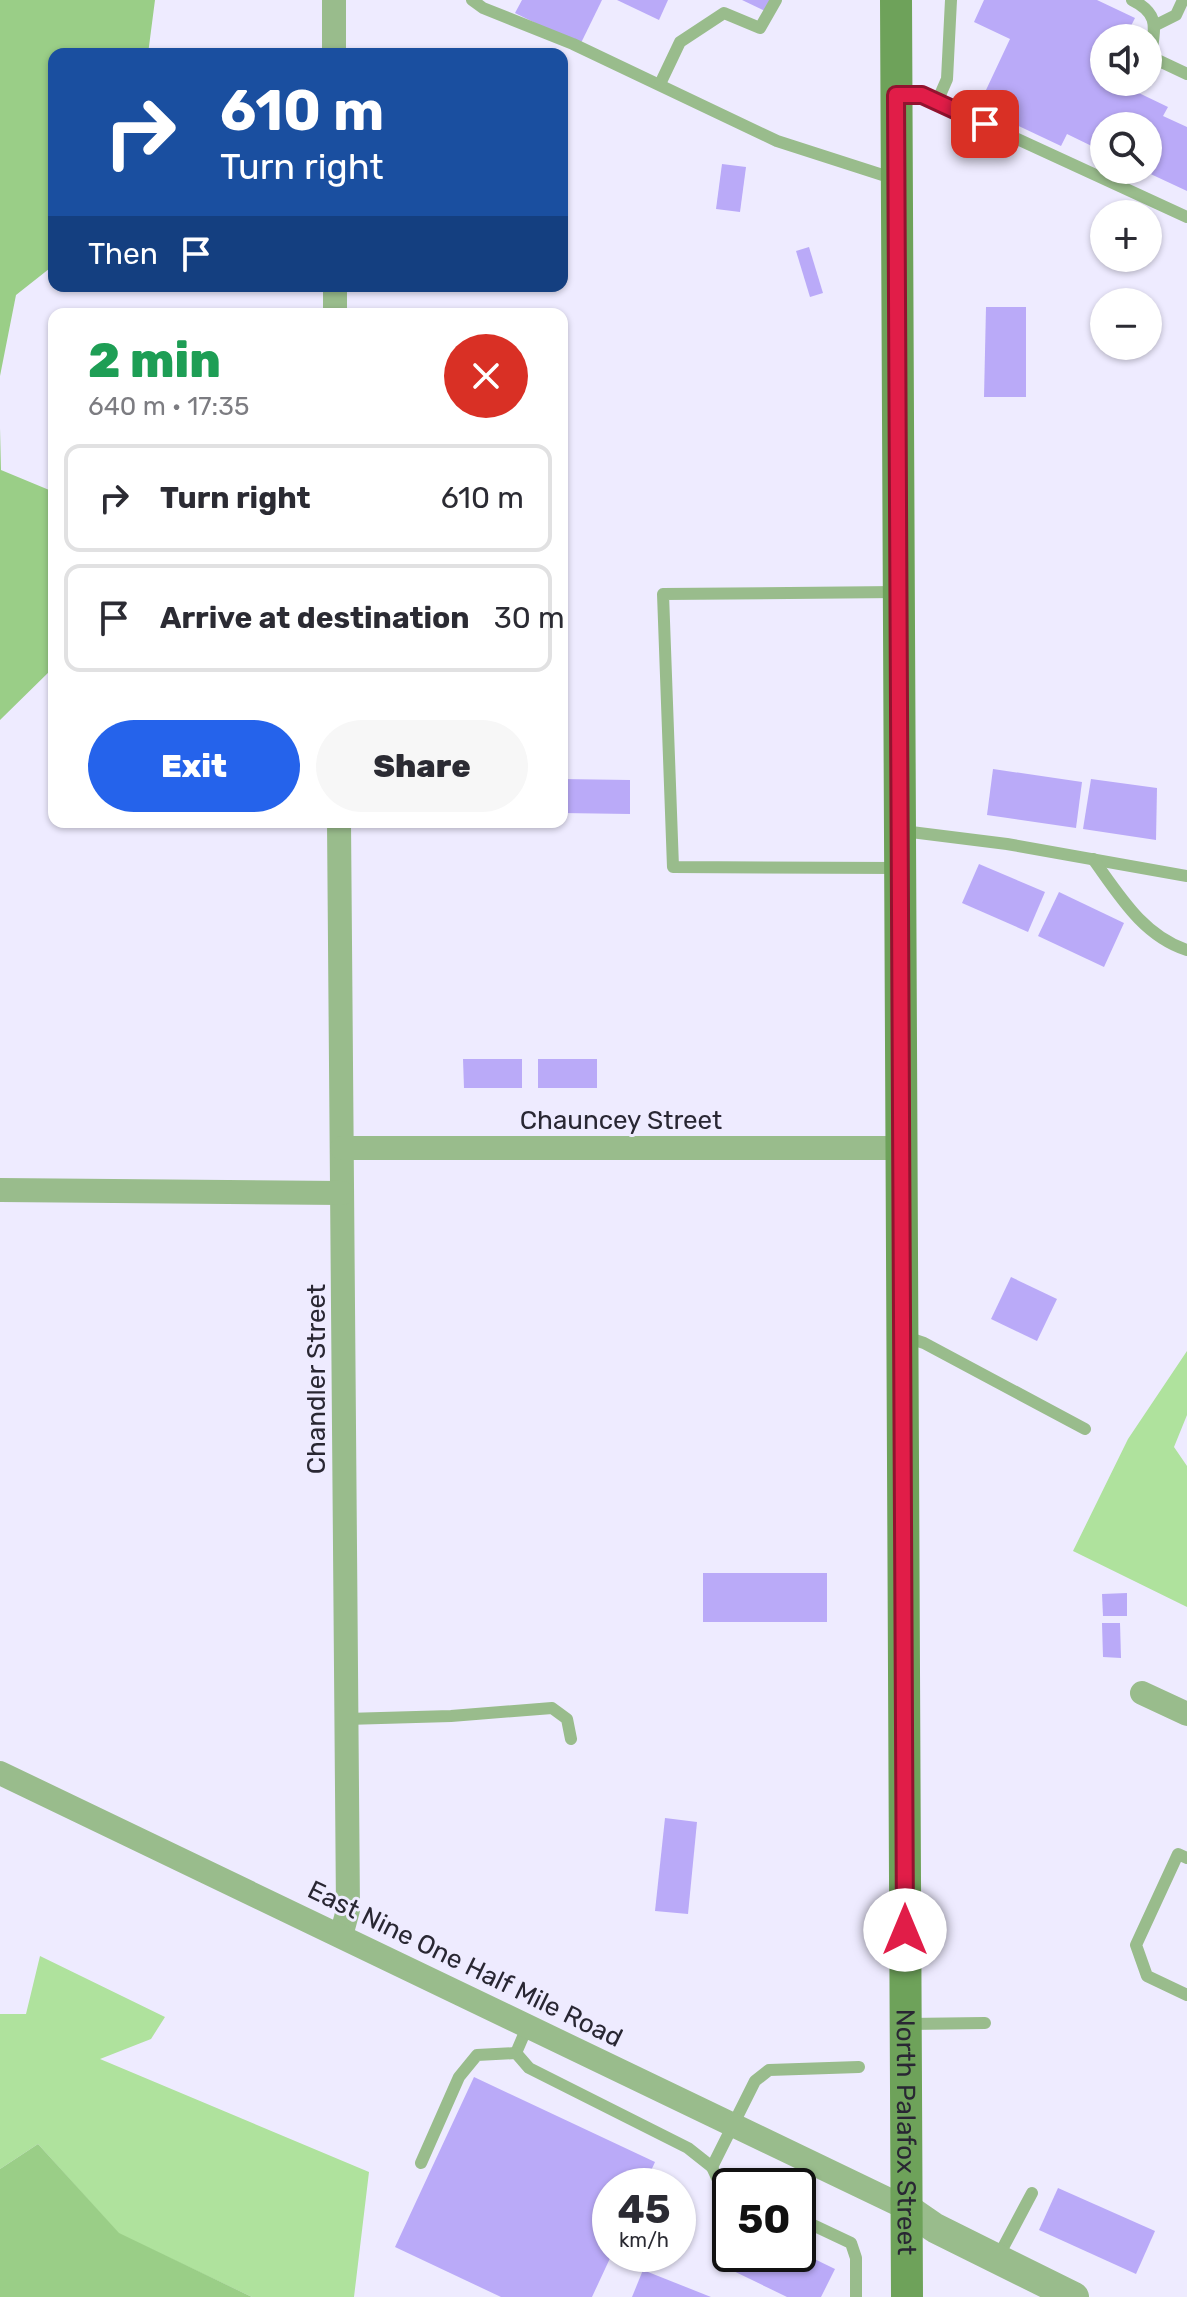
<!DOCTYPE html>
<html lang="en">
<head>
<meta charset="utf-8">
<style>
  :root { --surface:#fff; --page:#f7f7f7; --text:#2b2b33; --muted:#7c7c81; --line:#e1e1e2; --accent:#2563eb }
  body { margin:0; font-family:Rubik,sans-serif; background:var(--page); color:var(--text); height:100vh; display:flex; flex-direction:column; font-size:30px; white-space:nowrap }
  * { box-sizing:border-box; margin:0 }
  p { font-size:26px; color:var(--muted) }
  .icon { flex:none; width:44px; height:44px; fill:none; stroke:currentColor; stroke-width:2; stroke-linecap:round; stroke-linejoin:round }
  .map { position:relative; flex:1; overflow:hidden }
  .details { position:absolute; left:48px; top:308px; width:520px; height:520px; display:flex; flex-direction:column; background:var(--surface); border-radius:16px; box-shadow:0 2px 6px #0004 }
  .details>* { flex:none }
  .hud { position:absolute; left:48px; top:48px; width:520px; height:244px; border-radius:16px; box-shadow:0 2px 6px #0004; background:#1a4fa0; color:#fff; overflow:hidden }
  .fabs { position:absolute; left:1090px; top:24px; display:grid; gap:16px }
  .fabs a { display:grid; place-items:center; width:72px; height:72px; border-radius:50%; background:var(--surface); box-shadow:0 2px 6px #0004; font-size:40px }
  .speed { position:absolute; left:592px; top:2168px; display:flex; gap:16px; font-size:40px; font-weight:700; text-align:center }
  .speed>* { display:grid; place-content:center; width:104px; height:104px; border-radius:50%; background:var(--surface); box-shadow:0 2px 6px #0004; line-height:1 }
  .speed small { font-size:20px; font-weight:400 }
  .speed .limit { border:4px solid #111; border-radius:12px; background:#fff; color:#111 }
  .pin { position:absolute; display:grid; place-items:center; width:68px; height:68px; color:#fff; margin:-34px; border-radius:16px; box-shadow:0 4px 12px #0006 }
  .me { position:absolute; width:88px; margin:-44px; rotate:0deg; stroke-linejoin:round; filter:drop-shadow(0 0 6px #0008) }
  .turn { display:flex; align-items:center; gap:28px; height:168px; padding:0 40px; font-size:36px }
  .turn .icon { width:104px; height:104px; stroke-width:2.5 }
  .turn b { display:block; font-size:56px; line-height:68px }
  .then { display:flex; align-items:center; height:76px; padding:0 40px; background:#0003; gap:16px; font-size:30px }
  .round { display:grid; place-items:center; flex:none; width:84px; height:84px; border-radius:42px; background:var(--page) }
  .head { display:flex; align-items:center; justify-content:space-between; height:136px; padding:0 40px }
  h1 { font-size:48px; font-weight:800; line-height:60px; color:#1e9e55 }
  .cta { display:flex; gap:16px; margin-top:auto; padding:16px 40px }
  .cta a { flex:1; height:92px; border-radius:48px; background:var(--accent); color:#fff; font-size:32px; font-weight:800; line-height:92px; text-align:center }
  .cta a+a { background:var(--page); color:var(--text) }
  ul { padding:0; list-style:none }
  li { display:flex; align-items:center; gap:24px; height:108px; margin:0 16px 12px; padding:0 24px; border:4px solid var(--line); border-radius:16px }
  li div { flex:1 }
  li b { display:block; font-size:30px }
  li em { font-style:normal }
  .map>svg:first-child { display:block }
  .green { fill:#afe29d }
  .forest { fill:#9ace87 }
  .building { fill:#baaaf8 }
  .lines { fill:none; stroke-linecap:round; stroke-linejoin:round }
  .service { stroke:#99bc8c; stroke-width:12 }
  .minor { stroke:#99bc8c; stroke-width:24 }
  .tertiary { stroke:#99bc8c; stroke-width:30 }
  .secondary { stroke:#6ea25a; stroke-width:32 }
  .route-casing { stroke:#92132f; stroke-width:20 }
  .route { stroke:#e11d48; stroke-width:14 }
  .labels { text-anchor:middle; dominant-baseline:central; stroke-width:6; stroke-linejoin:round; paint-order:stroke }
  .street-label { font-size:26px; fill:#292733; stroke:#eeebff }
</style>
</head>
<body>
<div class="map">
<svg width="1187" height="2297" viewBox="0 0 1187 2297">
  <rect width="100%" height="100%" fill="#eeebff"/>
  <g class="green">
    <polygon points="1187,1351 1187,1415 1174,1447 1187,1466 1187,1607 1073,1551 1128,1439"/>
    <polygon points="40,1956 165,2017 151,2039 100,2059 369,2172 354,2297 252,2297 119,2234 38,2144 0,2169 0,2014 26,2014"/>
  </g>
  <g class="forest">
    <polygon points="0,0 155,0 148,54 54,54 54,265 16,295 0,376"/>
    <polygon points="0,428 1,470 54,492 54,667 0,720"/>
    <polygon points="38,2144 119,2233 252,2297 0,2297 0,2169"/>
  </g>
  <g class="building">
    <polygon points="522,0 602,0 580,45 515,13"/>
    <polygon points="617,0 668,0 659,20"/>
    <polygon points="742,0 771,0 765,11"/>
    <polygon points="984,0 1097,0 1135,18 1125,38 1104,38 1104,56 1096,73 1104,76 1104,82 1116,82 1168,107 1163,116 1187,127 1187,191 1142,170 1148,170 1148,126 1104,126 1104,152 1067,134 1061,146 978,107 1010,39 974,22"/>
    <polygon points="722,164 746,167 740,212 716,209"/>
    <polygon points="809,247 823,293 810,297 796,251"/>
    <polygon points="986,307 1026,307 1026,397 984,397"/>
    <polygon points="993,769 1082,782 1076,828 987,815"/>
    <polygon points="562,779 630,780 630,814 562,813"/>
    <polygon points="1091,779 1157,788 1156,840 1083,829"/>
    <polygon points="979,864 1045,892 1028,932 962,903"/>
    <polygon points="1059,892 1124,923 1104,967 1038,936"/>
    <polygon points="463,1059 522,1059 522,1088 464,1088"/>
    <rect x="538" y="1059" width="59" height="29"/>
    <polygon points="1011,1277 1057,1299 1037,1341 991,1319"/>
    <rect x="703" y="1573" width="124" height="49"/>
    <polygon points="1127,1593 1127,1616 1103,1616 1102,1594"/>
    <polygon points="1102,1623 1120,1623 1121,1658 1103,1657"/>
    <polygon points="665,1818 697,1822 688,1914 655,1911"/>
    <polygon points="474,2077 655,2162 644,2186 610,2186 610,2254 612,2254 592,2297 501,2297 395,2247"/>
    <polygon points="1058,2188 1155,2231 1136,2274 1039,2230"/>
    <polygon points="730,2246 730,2254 798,2254 798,2251 835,2269 821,2297 787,2297 721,2265"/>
    <polygon points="643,2270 711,2297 632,2297"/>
  </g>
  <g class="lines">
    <g class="service">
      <polyline points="472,0 483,8 573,44 777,141 895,179"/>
      <path d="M 1132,0 C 1161,14 1154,29 1151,57 L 1187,74"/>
      <polyline points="1154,26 1176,15 1183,0"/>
      <polyline points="660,84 680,42 724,13 760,28 776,0"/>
      <polyline points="899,95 922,95 1187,217"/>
      <polyline points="937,102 947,79 951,0"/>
      <polyline points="903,831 1007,844 1187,876"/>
      <path d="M 1093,859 C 1119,895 1143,936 1187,950"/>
      <polyline points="897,868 673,867 663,594 898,592"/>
      <polyline points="906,1337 924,1343 1085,1429"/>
      <polyline points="346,1719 451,1716 552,1708 567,1719 571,1739"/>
      <polyline points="1187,1858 1178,1854 1136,1945 1147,1976 1187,1995"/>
      <polyline points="908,2024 985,2023"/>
      <polyline points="528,2025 516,2053 529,2068 688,2148 712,2167"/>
      <polyline points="421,2163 459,2077 477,2055 516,2053"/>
      <polyline points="730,2186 718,2180 712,2167 755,2081 769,2070 859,2067"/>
      <polyline points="798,2218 851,2243 856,2258 856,2297"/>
      <polyline points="998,2257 1032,2193"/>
    </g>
    <g class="minor">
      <polyline points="334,0 334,54"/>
      <polyline points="335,286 335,314"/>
      <polyline points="339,822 348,1910 341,1936"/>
      <polyline points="342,1148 901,1148"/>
      <polyline points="0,1190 342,1193"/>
      <polyline points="1142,1693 1187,1714"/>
      <polyline points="0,1773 906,2208"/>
    </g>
    <polyline class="tertiary" points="906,2208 935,2228 1074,2297"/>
    <path class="secondary" id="s1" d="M 896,0 L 907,2297"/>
  </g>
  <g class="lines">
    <defs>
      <polyline id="route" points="905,1930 896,95 922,95 985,124"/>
    </defs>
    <use href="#route" class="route-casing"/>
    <use href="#route" class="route"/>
  </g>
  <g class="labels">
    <g class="street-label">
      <text x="621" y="1120">Chauncey Street</text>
      <text transform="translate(316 1379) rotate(-90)">Chandler Street</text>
      <text transform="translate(465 1964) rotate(26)">East Nine One Half Mile Road</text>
      <text stroke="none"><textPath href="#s1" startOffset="2132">North Palafox Street</textPath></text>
    </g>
  </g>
</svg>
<div class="fabs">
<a><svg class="icon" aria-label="sound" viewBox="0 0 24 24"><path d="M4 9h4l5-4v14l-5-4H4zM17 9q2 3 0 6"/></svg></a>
<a><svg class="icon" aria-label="search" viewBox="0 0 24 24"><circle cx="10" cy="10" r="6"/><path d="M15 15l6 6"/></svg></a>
<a>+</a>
<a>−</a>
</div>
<div class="speed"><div>45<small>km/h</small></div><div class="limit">50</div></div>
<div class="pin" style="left:985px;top:124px;background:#d93025"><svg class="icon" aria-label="arrive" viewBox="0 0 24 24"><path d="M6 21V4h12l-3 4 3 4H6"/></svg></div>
<svg class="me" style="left:905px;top:1930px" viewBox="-20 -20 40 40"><circle r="19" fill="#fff"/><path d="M0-13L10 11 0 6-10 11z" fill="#e11d48"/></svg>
<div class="hud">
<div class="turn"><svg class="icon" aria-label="right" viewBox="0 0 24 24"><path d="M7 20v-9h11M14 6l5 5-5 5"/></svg><div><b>610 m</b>Turn right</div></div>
<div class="then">Then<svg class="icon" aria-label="arrive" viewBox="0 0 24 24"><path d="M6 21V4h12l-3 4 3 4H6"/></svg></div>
</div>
<section class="details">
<div class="head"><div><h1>2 min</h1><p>640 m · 17:35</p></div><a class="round" style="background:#d93025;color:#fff"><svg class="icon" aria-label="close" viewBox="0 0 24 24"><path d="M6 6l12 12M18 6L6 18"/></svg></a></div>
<ul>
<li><svg class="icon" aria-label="right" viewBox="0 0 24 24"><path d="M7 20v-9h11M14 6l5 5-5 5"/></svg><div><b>Turn right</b></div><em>610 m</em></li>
<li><svg class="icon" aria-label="arrive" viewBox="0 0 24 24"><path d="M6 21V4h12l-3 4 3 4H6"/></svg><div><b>Arrive at destination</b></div><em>30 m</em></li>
</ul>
<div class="cta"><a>Exit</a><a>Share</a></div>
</section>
</div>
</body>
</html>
